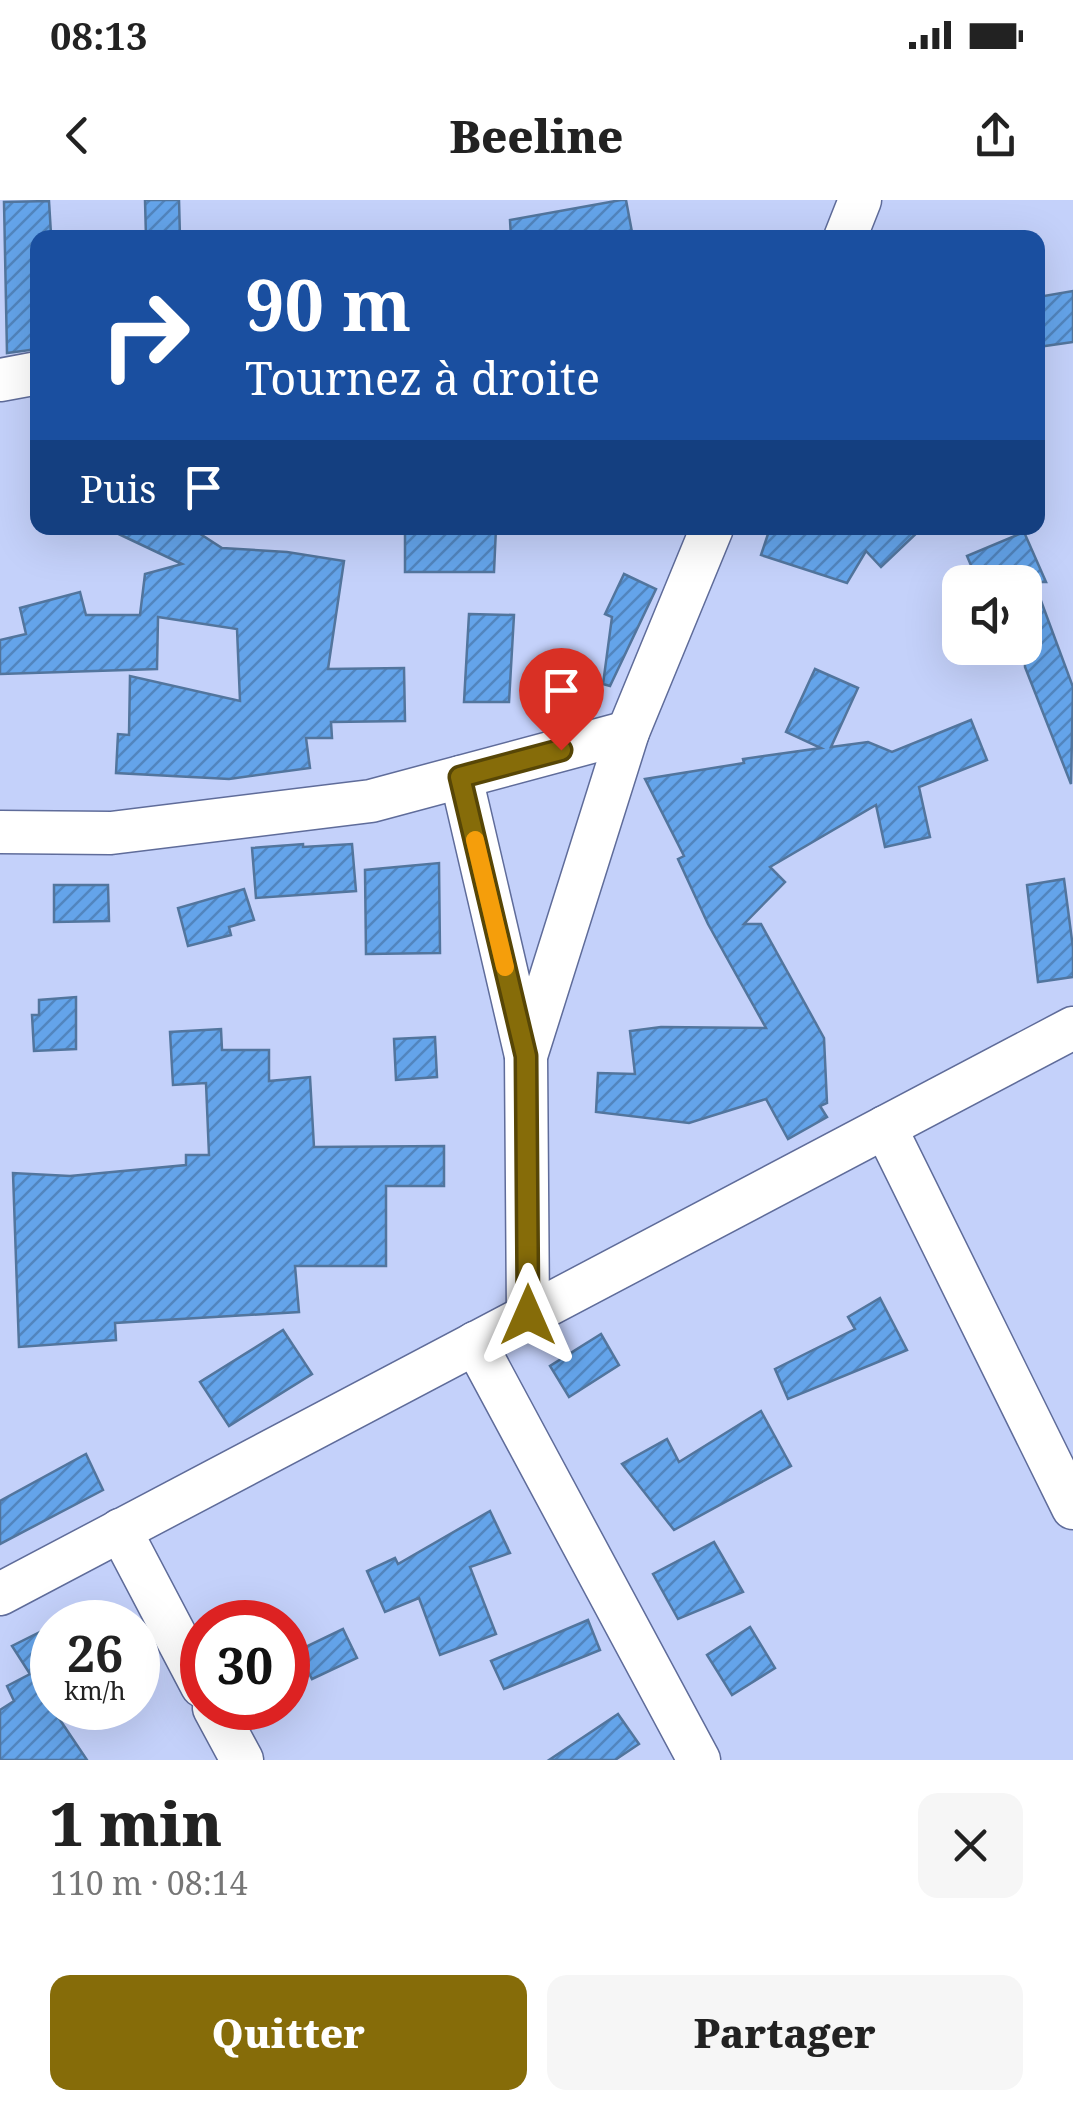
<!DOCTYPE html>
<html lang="fr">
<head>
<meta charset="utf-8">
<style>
  :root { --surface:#fff; --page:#f6f6f6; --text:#222; --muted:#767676; --accent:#866c09 }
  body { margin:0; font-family:"Noto Serif",serif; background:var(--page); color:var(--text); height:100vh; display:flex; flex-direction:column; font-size:38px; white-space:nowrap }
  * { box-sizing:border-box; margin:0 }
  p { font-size:32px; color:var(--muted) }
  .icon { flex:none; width:55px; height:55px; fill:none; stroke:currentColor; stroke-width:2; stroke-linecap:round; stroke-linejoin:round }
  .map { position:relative; height:1560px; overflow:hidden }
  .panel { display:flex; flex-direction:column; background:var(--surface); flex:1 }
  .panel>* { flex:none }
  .banner { position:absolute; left:30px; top:30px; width:1015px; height:305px; border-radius:20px; box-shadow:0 10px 40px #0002; background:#1a4fa0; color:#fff; overflow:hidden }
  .buttons { position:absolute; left:942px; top:365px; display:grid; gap:20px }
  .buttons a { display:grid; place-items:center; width:100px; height:100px; border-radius:20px; background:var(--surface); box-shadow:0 10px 40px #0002; font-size:50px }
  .speed { position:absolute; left:30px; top:1400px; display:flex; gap:20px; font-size:50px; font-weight:700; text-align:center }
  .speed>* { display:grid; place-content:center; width:130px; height:130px; border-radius:50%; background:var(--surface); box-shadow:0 10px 40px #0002; line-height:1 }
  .speed small { font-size:25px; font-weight:400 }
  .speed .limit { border:15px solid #d22; background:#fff; color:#111 }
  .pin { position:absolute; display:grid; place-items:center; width:85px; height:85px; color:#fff; margin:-102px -42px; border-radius:50% 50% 50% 0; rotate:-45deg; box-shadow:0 0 10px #0007 }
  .pin .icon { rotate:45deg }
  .me { position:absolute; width:110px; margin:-55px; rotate:0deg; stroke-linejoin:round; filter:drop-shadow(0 0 8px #0008) }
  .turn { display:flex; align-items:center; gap:35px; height:210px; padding:0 50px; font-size:45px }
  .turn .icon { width:130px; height:130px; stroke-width:2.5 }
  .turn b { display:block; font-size:70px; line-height:85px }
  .then { display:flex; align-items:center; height:95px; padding:0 50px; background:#0003; gap:20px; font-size:38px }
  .round { display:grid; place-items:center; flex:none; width:105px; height:105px; border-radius:20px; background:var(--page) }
  .head { display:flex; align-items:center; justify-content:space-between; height:170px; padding:0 50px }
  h1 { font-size:60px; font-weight:800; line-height:75px }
  .button { display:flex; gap:20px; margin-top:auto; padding:20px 50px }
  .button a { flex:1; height:115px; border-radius:20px; background:var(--accent); color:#fff; font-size:40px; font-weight:800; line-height:115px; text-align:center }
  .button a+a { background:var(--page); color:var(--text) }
  .status { display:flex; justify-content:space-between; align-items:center; height:70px; padding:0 50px; background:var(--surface); direction:ltr }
  .status svg { height:28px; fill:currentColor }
  header { display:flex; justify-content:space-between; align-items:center; height:130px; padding:0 50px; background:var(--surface); font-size:45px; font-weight:800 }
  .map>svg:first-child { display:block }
  .building { fill:url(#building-hatch); stroke:#52759d; stroke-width:2.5 }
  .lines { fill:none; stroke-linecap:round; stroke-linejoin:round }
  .street-casing { stroke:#5f6c9a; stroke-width:45 }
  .street { stroke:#fff; stroke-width:42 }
  .route-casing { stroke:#574606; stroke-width:25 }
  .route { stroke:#866c09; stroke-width:18 }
  .slow { stroke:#f59e0b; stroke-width:18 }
</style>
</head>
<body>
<div class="status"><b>08:13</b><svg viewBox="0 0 49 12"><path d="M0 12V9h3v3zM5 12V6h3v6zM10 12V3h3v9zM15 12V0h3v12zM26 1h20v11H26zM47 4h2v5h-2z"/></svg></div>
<header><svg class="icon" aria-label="back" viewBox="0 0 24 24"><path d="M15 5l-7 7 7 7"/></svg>Beeline<svg class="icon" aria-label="share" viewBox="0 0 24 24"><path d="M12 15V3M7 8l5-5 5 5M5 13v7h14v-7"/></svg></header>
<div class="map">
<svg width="1073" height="1560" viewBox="0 0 1073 1560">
  <defs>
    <pattern id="building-hatch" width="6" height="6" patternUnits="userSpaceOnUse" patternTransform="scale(2.5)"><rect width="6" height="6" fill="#64a4ea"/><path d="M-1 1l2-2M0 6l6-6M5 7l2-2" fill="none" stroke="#5185be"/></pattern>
  </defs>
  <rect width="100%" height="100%" fill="#c4d1fa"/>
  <g class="building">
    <polygon points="145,0 179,0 180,38 146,38"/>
    <polygon points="621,0 626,0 632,32 604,38 511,38 510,20"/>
    <polygon points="49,1 51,34 38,36 38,149 7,153 4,2"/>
    <polygon points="1073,91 1073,142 1038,147 1038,97"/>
    <polygon points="106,328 191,328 222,348 287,352 344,361 328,469 404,468 405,521 331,522 332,538 306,538 310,568 229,579 116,573 118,534 129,535 130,476 240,501 237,429 158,417 157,469 0,474 0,440 26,434 20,408 80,392 86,415 140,415 145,374 182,364"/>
    <polygon points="405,328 496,328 494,372 405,372"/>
    <polygon points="770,328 922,328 881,367 866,351 847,383 761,355"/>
    <polygon points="1024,332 1046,382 1034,382 1073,487 1071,584 1025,467 1025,382 978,382 967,356"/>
    <polygon points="624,374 656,389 610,486 603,484 612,417 605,414"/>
    <polygon points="469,414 514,415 509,502 464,502"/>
    <polygon points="815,469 858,488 831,547 868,542 892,552 971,520 987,560 919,587 930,637 885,647 876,605 770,667 785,682 744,724 761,724 824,838 827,903 820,906 827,917 788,939 766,899 689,923 596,912 598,873 635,874 630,831 661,827 766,828 708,724 678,659 684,656 645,579 744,563 743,559 821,548 786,532"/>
    <polygon points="303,644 303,647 352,644 356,691 256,698 252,648"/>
    <polygon points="439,663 440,753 366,754 365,670"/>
    <polygon points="1064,679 1073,748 1073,777 1038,782 1027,685"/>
    <polygon points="54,685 108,685 109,721 54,722"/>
    <polygon points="244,689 254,720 229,727 231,735 188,746 178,708"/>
    <polygon points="76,797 76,849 34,851 32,815 39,815 39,800"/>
    <polygon points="221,829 222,850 269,850 269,881 310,877 314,947 444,946 444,986 386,986 386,1066 295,1066 299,1112 115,1123 116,1140 19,1147 13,973 70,976 186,965 186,955 209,955 206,883 173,885 170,832"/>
    <polygon points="435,837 437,877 396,880 394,839"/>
    <polygon points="880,1098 907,1150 788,1199 775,1169 855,1129 848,1117"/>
    <polygon points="283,1130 312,1174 229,1226 200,1182"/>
    <polygon points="601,1134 619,1165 569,1197 550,1166"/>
    <polygon points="761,1211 791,1266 674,1330 622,1264 667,1239 679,1262"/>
    <polygon points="86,1254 103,1290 0,1344 0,1301"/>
    <polygon points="490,1311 510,1353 470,1367 496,1434 440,1455 419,1398 385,1412 367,1371 395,1358 398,1364"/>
    <polygon points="714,1342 743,1392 678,1419 653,1374"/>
    <polygon points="588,1420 600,1450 504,1489 491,1461"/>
    <polygon points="52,1426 52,1508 87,1560 0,1560 0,1510 14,1501 7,1486 30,1474 12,1446"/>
    <polygon points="750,1427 775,1468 732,1495 707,1455"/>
    <polygon points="343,1429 357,1458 312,1479 297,1451"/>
    <polygon points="618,1514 639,1544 615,1560 549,1560"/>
  </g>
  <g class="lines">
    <defs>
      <g id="street">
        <polyline points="845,38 860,0"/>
        <polyline points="0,180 38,173"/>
        <polyline points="461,577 526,856"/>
        <polyline points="0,632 111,633 371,601 628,532"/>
        <polyline points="885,927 1073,1308"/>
        <polyline points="528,1115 526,856 628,532 712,328"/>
        <polyline points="475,1143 699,1560"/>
        <polyline points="120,1330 202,1486"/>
        <polyline points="0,1394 1073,828"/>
        <polyline points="214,1508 242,1560"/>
      </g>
    </defs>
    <use href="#street" class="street-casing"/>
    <use href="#street" class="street"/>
  </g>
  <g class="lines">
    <defs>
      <polyline id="route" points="528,1115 526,856 460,577 561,550"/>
    </defs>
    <use href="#route" class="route-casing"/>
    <use href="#route" class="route"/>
    <polyline class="slow" points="475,640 505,767"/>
  </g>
</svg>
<div class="buttons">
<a><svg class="icon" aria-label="sound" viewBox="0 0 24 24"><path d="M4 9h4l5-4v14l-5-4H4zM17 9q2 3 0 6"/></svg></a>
</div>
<div class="speed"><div>26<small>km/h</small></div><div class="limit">30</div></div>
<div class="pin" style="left:561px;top:550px;background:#d93025"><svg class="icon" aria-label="arrive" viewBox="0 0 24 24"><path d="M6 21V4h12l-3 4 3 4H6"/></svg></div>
<svg class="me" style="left:528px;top:1115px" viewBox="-20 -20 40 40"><path d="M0-17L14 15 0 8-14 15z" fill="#866c09" stroke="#fff" stroke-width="4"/></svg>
<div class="banner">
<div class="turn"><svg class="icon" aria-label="right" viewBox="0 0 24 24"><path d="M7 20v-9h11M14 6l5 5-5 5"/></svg><div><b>90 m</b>Tournez à droite</div></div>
<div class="then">Puis<svg class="icon" aria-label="arrive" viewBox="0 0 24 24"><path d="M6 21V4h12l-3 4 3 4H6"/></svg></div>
</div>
</div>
<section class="panel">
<div class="head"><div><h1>1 min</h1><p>110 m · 08:14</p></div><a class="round"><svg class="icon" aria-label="close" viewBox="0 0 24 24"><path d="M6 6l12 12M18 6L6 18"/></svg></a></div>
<div class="button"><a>Quitter</a><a>Partager</a></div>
</section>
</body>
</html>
